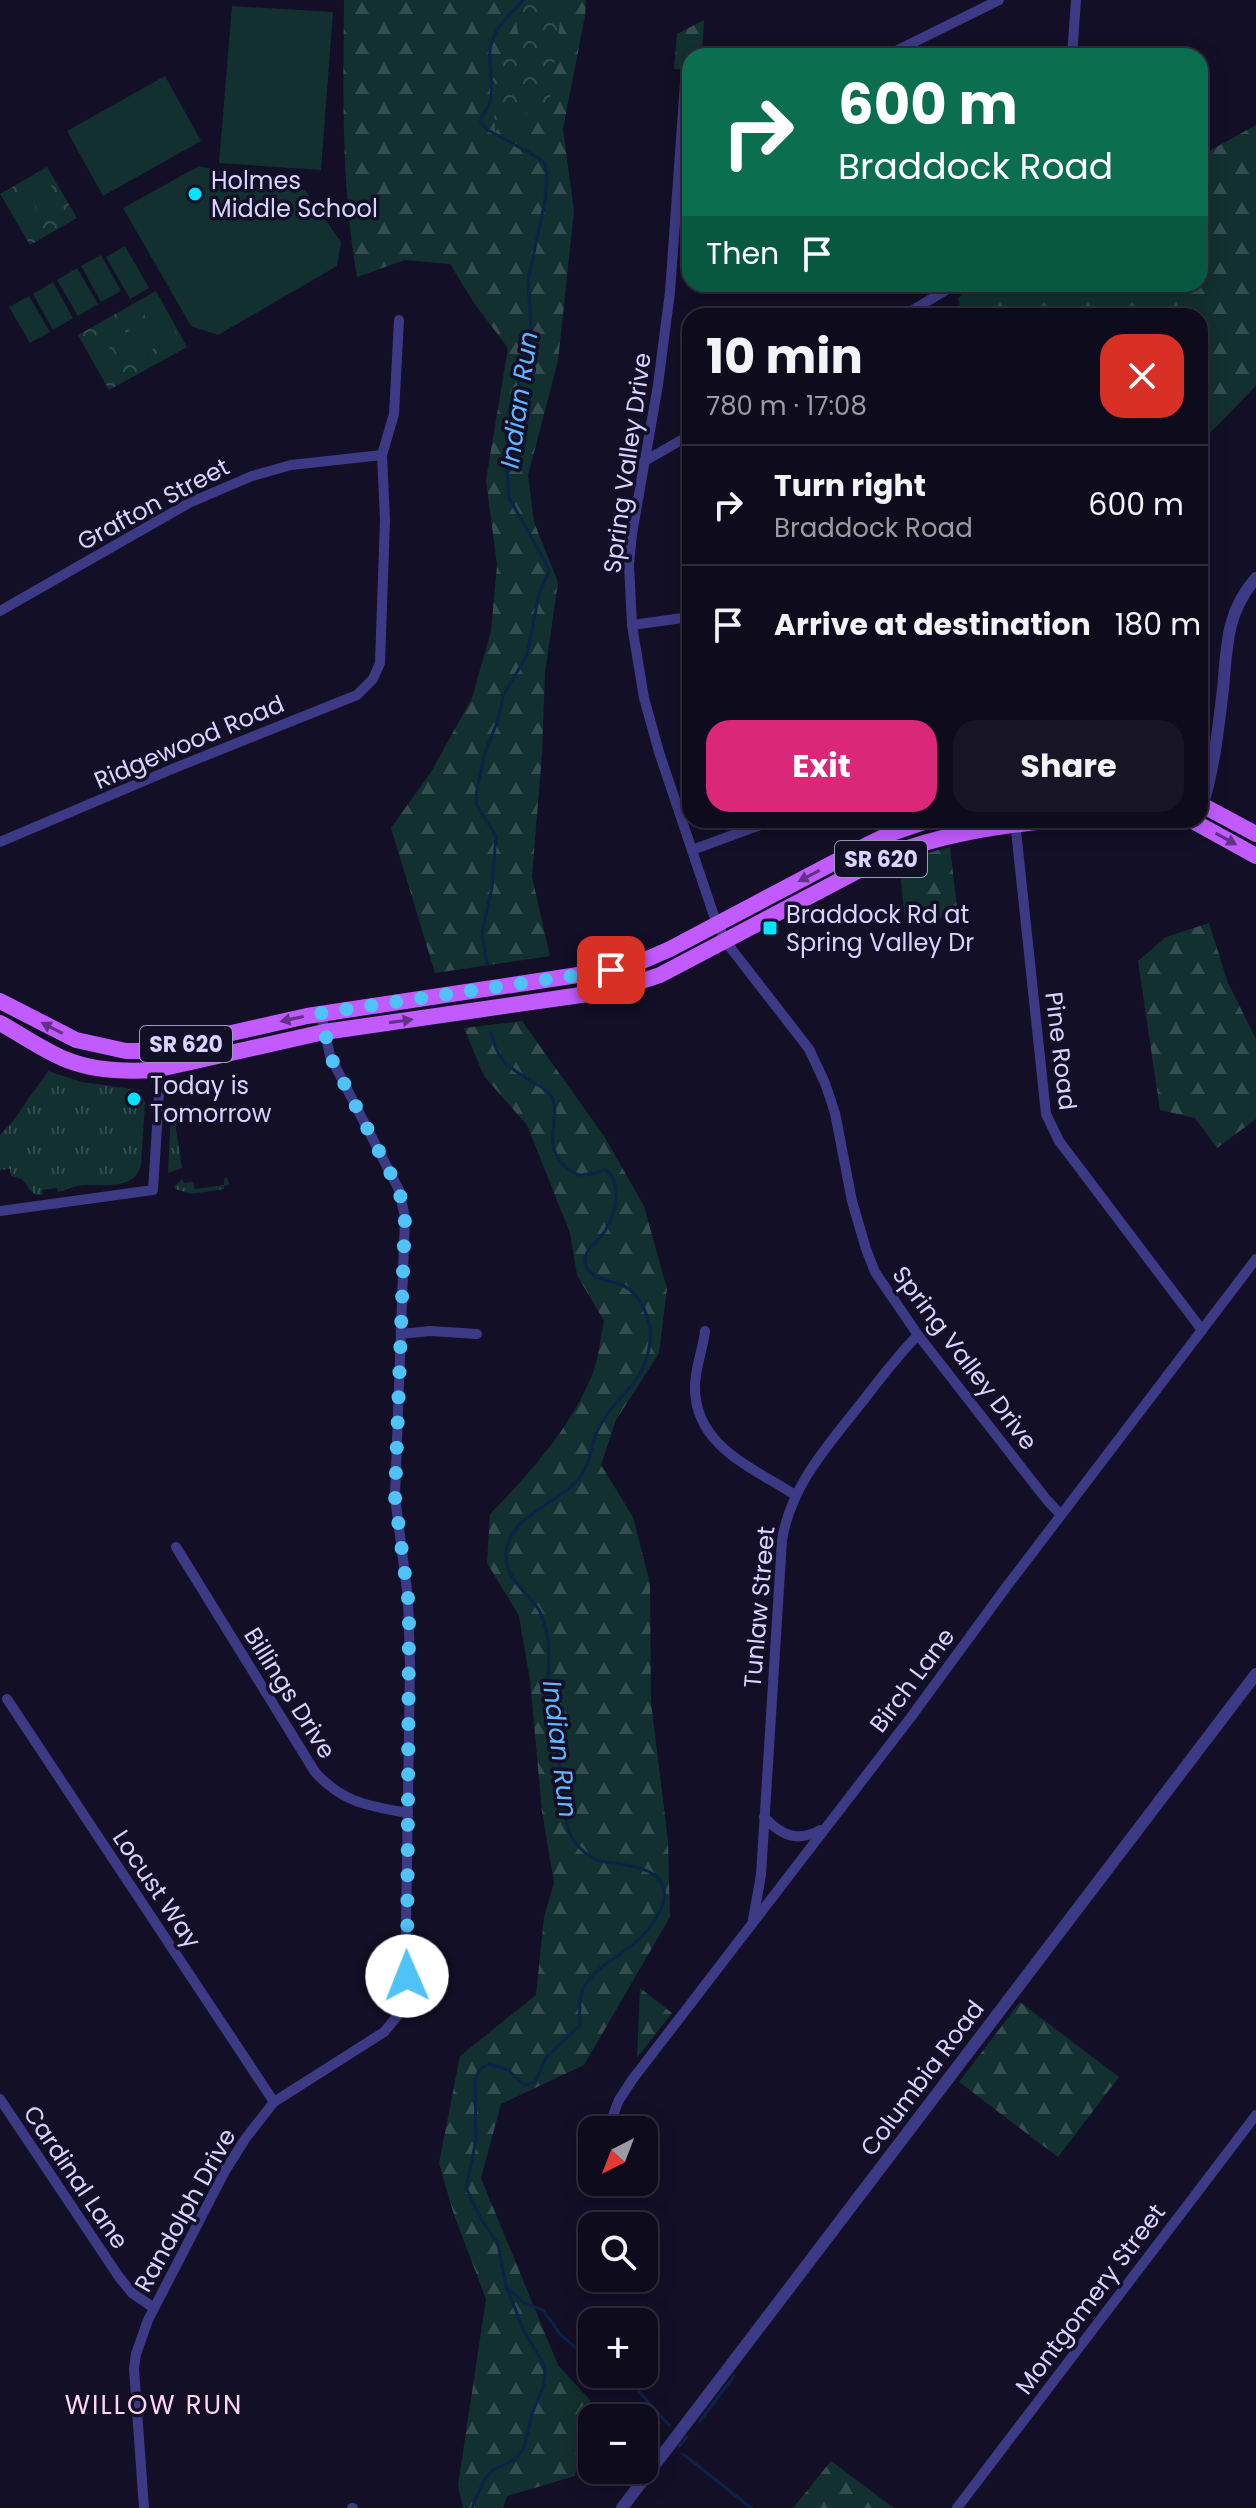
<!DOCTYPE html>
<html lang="en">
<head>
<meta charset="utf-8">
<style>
  :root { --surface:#0e0b1c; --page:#171425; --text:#f1f3f6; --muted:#9b9ba3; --line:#2e2b3b; --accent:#db2777 }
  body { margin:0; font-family:Poppins,sans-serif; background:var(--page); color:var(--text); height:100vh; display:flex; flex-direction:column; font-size:30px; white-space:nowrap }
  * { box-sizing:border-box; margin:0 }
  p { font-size:26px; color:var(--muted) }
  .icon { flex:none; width:44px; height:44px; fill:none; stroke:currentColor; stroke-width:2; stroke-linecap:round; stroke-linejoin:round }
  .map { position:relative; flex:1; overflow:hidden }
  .side { position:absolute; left:682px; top:308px; width:526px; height:520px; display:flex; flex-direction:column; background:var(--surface); border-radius:24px; box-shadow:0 4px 20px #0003,0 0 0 2px var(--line) }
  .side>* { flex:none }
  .top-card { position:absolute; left:682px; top:48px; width:526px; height:244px; border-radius:24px; box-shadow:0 4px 20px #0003,0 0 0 2px var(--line); background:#0b6e4f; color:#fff; overflow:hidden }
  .needle { width:52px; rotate:222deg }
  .controls { position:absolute; left:578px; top:2116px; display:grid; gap:16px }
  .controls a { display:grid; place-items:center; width:80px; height:80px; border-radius:16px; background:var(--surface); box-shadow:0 4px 20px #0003,0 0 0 2px var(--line); font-size:40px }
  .pin { position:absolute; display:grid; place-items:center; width:68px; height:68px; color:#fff; margin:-34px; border-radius:16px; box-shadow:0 4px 12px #0006 }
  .me { position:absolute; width:88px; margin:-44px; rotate:359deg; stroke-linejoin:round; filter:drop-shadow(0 0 6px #0008) }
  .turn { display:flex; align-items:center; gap:28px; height:168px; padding:0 24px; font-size:36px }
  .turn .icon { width:104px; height:104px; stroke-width:2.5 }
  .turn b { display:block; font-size:56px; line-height:68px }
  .then { display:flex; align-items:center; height:76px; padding:0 24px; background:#0003; gap:16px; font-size:30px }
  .round { display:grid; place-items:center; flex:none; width:84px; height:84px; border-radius:24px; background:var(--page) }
  .headline { display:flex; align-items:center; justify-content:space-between; height:136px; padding:0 24px }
  h1 { font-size:48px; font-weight:700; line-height:60px }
  .button { display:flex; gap:16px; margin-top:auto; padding:16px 24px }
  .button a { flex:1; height:92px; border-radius:24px; background:var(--accent); color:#fff; font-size:32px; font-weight:700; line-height:92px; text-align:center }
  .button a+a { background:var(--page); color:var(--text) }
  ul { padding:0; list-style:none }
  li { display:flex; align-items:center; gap:24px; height:120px; padding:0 24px; border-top:2px solid var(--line) }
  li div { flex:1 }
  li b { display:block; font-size:30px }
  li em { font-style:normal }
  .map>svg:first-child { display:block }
  .grass { fill:url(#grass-tufts) }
  .forest { fill:url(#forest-firs) }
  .park { fill:url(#park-crowns) }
  .pitch { fill:#12302f }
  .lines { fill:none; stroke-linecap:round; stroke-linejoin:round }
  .stream { stroke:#0c2248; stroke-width:3 }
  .minor { stroke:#3d3a85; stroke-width:10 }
  .tertiary { stroke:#3d3a85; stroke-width:12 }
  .primary { stroke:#c25bff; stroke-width:16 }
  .oneway { fill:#623188 }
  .route { stroke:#4fc3f7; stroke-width:14; stroke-dasharray:0 25.2 }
  .poi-dot { fill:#00e5ff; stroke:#130f26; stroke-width:3 }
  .labels { text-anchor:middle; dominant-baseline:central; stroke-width:7; stroke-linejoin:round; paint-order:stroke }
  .shield { fill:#130f26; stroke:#9e99be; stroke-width:2 }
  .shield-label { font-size:22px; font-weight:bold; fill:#d9d4ff }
  .poi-label { font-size:24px; fill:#d9d4ff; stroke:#130f26; text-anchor:start }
  .street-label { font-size:24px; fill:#d9d4ff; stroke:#130f26 }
  .water-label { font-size:26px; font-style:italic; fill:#62b6ff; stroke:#130f26 }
  .neighbourhood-label { font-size:26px; letter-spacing:2px; fill:#ffd6f0; stroke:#130f26 }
</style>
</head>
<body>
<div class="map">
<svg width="1256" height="2508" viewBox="0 0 1256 2508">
  <defs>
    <pattern id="grass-tufts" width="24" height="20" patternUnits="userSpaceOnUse" patternTransform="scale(2)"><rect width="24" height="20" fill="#12302f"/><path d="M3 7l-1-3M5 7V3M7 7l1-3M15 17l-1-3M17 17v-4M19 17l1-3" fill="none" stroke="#344d4e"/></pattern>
    <pattern id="forest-firs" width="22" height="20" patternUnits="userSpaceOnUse" patternTransform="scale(2)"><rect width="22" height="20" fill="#12302f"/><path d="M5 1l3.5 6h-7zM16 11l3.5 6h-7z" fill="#344d4e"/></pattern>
    <pattern id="park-crowns" width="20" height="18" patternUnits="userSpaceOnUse" patternTransform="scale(2)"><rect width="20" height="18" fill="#12302f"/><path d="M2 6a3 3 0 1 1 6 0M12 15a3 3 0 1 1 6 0" fill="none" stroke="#344d4e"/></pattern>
  </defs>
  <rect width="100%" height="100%" fill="#130f26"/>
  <g class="grass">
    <path d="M 48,1071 L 82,1082 L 140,1090 L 145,1103 L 141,1165 C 135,1189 107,1185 88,1185 C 76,1184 68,1190 58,1192 L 57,1188 L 42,1190 L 43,1195 C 30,1196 30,1187 21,1179 L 11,1176 L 10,1169 L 0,1170 L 0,1135 L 13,1121 Z"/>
    <polygon points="171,1108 173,1108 182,1168 168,1173"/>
    <polygon points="227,1177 229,1185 224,1186 224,1189 191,1194 175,1189 175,1186 182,1179 184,1183 193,1182 195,1189 224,1185 224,1179"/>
  </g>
  <g class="forest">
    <path d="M 344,0 L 586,0 L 585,16 L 563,129 L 574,211 L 558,361 L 528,475 L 534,522 L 558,582 L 545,673 L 542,754 L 532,877 L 550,956 L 435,973 L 391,828 L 431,772 L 472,698 L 491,631 L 497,565 L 486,480 L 508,348 L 474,303 L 450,264 L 405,260 L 357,277 C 341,186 343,92 344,0 Z"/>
    <polygon points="704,20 702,56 690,56 690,70 674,69 677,34"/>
    <polygon points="1256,125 1256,386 1200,443 1200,316 962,316 958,298 975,284 1200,284 1200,156"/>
    <polygon points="950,847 958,916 905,921 899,861"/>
    <polygon points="1209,923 1228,983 1256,1039 1256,1119 1217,1148 1195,1118 1160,1110 1138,961 1166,937"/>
    <path d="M 522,1021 L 604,1136 L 644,1206 L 667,1289 L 659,1353 L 616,1420 L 601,1465 L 633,1517 L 650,1583 L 651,1702 L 668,1841 L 670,1917 L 584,2065 L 501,2104 L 481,2178 L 558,2365 L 590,2400 L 575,2476 L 507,2496 L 503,2508 L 463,2508 L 458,2485 L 486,2299 L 454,2215 L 439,2163 L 460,2056 L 536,1995 L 544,1917 L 554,1883 L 542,1812 L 530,1680 L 519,1616 L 487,1563 L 490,1514 C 530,1473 570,1429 592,1375 C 599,1359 600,1338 604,1321 L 577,1275 L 570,1233 L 527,1125 L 484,1076 L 464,1028 Z"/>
    <polygon points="640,1988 672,2013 637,2058"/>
    <polygon points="1020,2002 1119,2077 1058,2157 959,2082"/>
    <polygon points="831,2461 894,2508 793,2508"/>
  </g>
  <g class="park">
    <polygon points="513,0 563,0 549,102 495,131 492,71 520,47"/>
    <polygon points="47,167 77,218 30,245 0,194"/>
    <polygon points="156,291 187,347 109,390 78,335"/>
  </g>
  <g class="pitch">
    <polygon points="232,6 333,12 321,170 219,163"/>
    <polygon points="165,76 201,141 103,196 67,131"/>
    <polygon points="199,166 305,190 341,242 337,266 218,335 191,326 123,208"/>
    <polygon points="47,179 66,213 50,222 32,187"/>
    <polygon points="26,190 45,224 29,233 11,199"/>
    <polygon points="125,246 149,288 130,299 106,257"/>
    <polygon points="101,255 121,291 101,302 81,266"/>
    <polygon points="77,268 98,304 78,316 57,280"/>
    <polygon points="53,282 73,318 53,330 33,294"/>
    <polygon points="29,296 50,332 30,343 9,307"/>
    <polygon points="158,302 177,336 161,345 142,310"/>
    <polygon points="139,312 158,346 142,355 123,320"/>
    <polygon points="120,322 139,357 123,365 104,331"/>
    <polygon points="101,332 120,367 104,375 85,341"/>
  </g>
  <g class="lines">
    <g class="stream">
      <path d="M 487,965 L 482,934 L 492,887 L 496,836 L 476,804 L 477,790 L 484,755 L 498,720 L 503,696 L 527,655 L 539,594 L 549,572 L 545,561 L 509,498 L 507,471 L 516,440 L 519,378 L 532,339 L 528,281 L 545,201 L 547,174 L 545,164 L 537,157 L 488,130 L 481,123 L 481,117 C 504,92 480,63 495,34 C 501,21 514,12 523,0"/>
      <polyline points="509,2289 524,2303 543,2310 560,2334 592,2362"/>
      <polyline points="617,2374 628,2379 669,2425"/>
      <polyline points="700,2421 734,2376"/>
      <polyline points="679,2446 687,2437"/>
      <polyline points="683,2454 751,2508"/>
      <path d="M 472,2508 L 484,2480 L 492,2471 L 515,2459 L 523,2450 L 532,2414 L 543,2387 L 545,2372 L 543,2363 L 524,2331 L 506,2286 L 498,2244 L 481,2219 L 466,2188 L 476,2140 L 475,2079 L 480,2069 L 489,2064 L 508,2070 L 524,2085 L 535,2082 L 546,2058 L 580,2025 C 580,2013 578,2000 583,1989 C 592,1970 611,1961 627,1949 C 642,1939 668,1910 664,1890 C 659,1863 617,1866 597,1860 C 589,1857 579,1848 574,1841 C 563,1826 566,1806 564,1788 C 562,1774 558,1761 556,1747 C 555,1733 557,1718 554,1705 C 553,1697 549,1690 548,1681 C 548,1665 550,1649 547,1633 C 545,1626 543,1617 539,1610 C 527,1591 505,1580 506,1554 C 508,1515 559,1504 579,1478 C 590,1465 590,1449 596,1434 C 611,1397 644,1389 650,1342 C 653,1323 641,1293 622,1285 C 610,1280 585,1279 585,1260 C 585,1249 599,1240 605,1231 C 616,1213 623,1184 606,1170 C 584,1175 579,1181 562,1163 C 540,1139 565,1112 549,1093 C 545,1088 539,1086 533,1082 C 509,1067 498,1063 491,1033"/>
    </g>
    <g class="minor">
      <polyline points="886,56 999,0"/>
      <polyline points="1072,56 1076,0"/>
      <polyline points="686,69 670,292 658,385 632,534 629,564 632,625 644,698 659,752 713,913 726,942 809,1049 825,1083 835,1113 852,1201 866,1249 875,1272 918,1335 1046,1499 1061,1515"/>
      <polyline points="903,316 956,284"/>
      <polyline points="643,462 690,435"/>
      <polyline points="0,611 189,503 252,476 291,465 382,455"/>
      <polyline points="632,625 690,617"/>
      <polyline points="1015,821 1046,1114 1059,1141 1202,1330"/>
      <polyline points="0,842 177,767 357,695 373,679 380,663 385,520 382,455 394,414 399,320"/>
      <polyline points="692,850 774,820"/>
      <polyline points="0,1211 153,1190 159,1095 154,1065"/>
      <path d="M 705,1331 C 703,1349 695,1369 695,1386 C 694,1446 752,1467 795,1495"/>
      <polyline points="401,1334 430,1331 477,1334"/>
      <path d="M 176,1547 L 315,1772 C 343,1803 368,1806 408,1813"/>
      <polyline points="7,1699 274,2102"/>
      <path d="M 764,1817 C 781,1835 797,1843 820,1830"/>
      <path d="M 753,1920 L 761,1875 L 782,1540 C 791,1486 826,1448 858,1407 C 878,1382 896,1357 918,1335"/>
      <polyline points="0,2099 119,2277 132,2293 154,2308"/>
      <polyline points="607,2130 619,2100 632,2080 911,1717 1004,1590 1256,1259"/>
      <polyline points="591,2157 592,2155"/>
      <polyline points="144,2508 134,2369 136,2354 148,2320 225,2171 245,2139 274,2102 384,2032 399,2014 405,1990 410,1665 408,1598 395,1497 405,1217 399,1190 330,1056 321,1013"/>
      <polyline points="352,2508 353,2508"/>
      <polyline points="957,2508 1256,2115"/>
    </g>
    <g class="tertiary">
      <path d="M 1200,812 C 1214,773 1218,730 1223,689 C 1227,646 1226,612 1256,578"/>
      <polyline points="622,2508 1256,1674"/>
    </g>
    <g class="primary">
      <polyline points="1200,804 1256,834"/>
      <polyline points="1191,820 1256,856"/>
      <polyline points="0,1001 76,1040 126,1051 152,1051 307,1016 611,970 638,963 670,949 865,846 892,833 930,820"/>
      <path d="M 0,1023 C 22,1035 44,1051 67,1060 C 95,1071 125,1072 155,1070 L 324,1032 L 588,994 L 636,983 L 660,975 L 886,856 C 941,834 993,827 1052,820"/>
    </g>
  </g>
  <defs><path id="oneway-solid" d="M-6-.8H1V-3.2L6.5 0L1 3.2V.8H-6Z" transform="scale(2)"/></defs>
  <g class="oneway">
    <use href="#oneway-solid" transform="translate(1226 839) rotate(29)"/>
    <use href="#oneway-solid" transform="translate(809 876) rotate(152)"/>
    <use href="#oneway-solid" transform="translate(292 1019) rotate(168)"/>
    <use href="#oneway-solid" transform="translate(401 1021) rotate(-8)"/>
    <use href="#oneway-solid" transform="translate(52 1028) rotate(-153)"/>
  </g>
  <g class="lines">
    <polyline class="route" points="407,1976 409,1621 408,1598 395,1497 405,1217 399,1190 330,1056 321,1013 611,970"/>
  </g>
  <g class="poi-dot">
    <circle cx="195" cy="194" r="8"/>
    <rect x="762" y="920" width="16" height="16" rx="4"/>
    <circle cx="134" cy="1099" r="8"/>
  </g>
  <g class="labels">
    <g class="shield">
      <rect x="835" y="841" width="92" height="36" rx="6"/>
      <rect x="140" y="1026" width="92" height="36" rx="6"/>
    </g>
    <g class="shield-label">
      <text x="881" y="859">SR 620</text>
      <text x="186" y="1044">SR 620</text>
    </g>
    <g class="poi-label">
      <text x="211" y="180">Holmes<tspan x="211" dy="28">Middle School</tspan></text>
      <text x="786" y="914">Braddock Rd at<tspan x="786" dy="28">Spring Valley Dr</tspan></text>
      <text x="150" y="1085">Today is<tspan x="150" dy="28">Tomorrow</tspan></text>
    </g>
    <g class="street-label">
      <text transform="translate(627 463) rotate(-82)">Spring Valley Drive</text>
      <text transform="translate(153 504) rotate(-28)">Grafton Street</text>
      <text transform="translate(189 742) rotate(-23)">Ridgewood Road</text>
      <text transform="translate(1061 1051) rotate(83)">Pine Road</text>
      <text transform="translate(965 1358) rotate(53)">Spring Valley Drive</text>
      <text transform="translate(759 1607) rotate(-85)">Tunlaw Street</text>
      <text transform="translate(912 1680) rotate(-53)">Birch Lane</text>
      <text transform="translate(290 1693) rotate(58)">Billings Drive</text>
      <text transform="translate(157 1889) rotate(56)">Locust Way</text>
      <text transform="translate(922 2078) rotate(-53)">Columbia Road</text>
      <text transform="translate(76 2177) rotate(56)">Cardinal Lane</text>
      <text transform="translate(185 2210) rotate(-61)">Randolph Drive</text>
      <text transform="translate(1090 2299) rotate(-53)">Montgomery Street</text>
    </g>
    <g class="water-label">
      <text transform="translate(519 400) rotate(-82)">Indian Run</text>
      <text transform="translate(560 1749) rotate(83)">Indian Run</text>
    </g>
    <g class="neighbourhood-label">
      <text x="154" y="2405">WILLOW RUN</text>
    </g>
  </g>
</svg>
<div class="controls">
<a><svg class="needle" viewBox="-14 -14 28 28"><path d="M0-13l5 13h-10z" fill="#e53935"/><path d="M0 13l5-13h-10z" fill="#9b9ba3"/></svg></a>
<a><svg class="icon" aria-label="search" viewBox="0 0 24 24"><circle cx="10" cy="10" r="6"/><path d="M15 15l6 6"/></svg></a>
<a>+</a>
<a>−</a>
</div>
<div class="pin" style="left:611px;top:970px;background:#d93025"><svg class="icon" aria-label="arrive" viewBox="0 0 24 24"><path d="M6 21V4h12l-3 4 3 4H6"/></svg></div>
<svg class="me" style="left:407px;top:1976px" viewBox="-20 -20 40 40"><circle r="19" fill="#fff"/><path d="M0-13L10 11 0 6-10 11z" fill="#4fc3f7"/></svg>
<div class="top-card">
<div class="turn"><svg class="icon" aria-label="right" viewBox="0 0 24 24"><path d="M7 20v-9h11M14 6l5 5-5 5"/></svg><div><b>600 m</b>Braddock Road</div></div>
<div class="then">Then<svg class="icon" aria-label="arrive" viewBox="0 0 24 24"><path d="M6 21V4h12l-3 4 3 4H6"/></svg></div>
</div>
<section class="side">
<div class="headline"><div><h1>10 min</h1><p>780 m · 17:08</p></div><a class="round" style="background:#d93025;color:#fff"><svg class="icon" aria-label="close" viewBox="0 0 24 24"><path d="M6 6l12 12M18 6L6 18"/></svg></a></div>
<ul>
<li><svg class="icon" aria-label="right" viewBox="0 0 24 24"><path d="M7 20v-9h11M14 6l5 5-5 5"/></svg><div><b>Turn right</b><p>Braddock Road</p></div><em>600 m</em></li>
<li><svg class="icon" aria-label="arrive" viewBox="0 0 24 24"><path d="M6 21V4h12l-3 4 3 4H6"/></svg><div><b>Arrive at destination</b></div><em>180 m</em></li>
</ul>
<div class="button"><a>Exit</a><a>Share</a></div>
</section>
</div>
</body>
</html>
